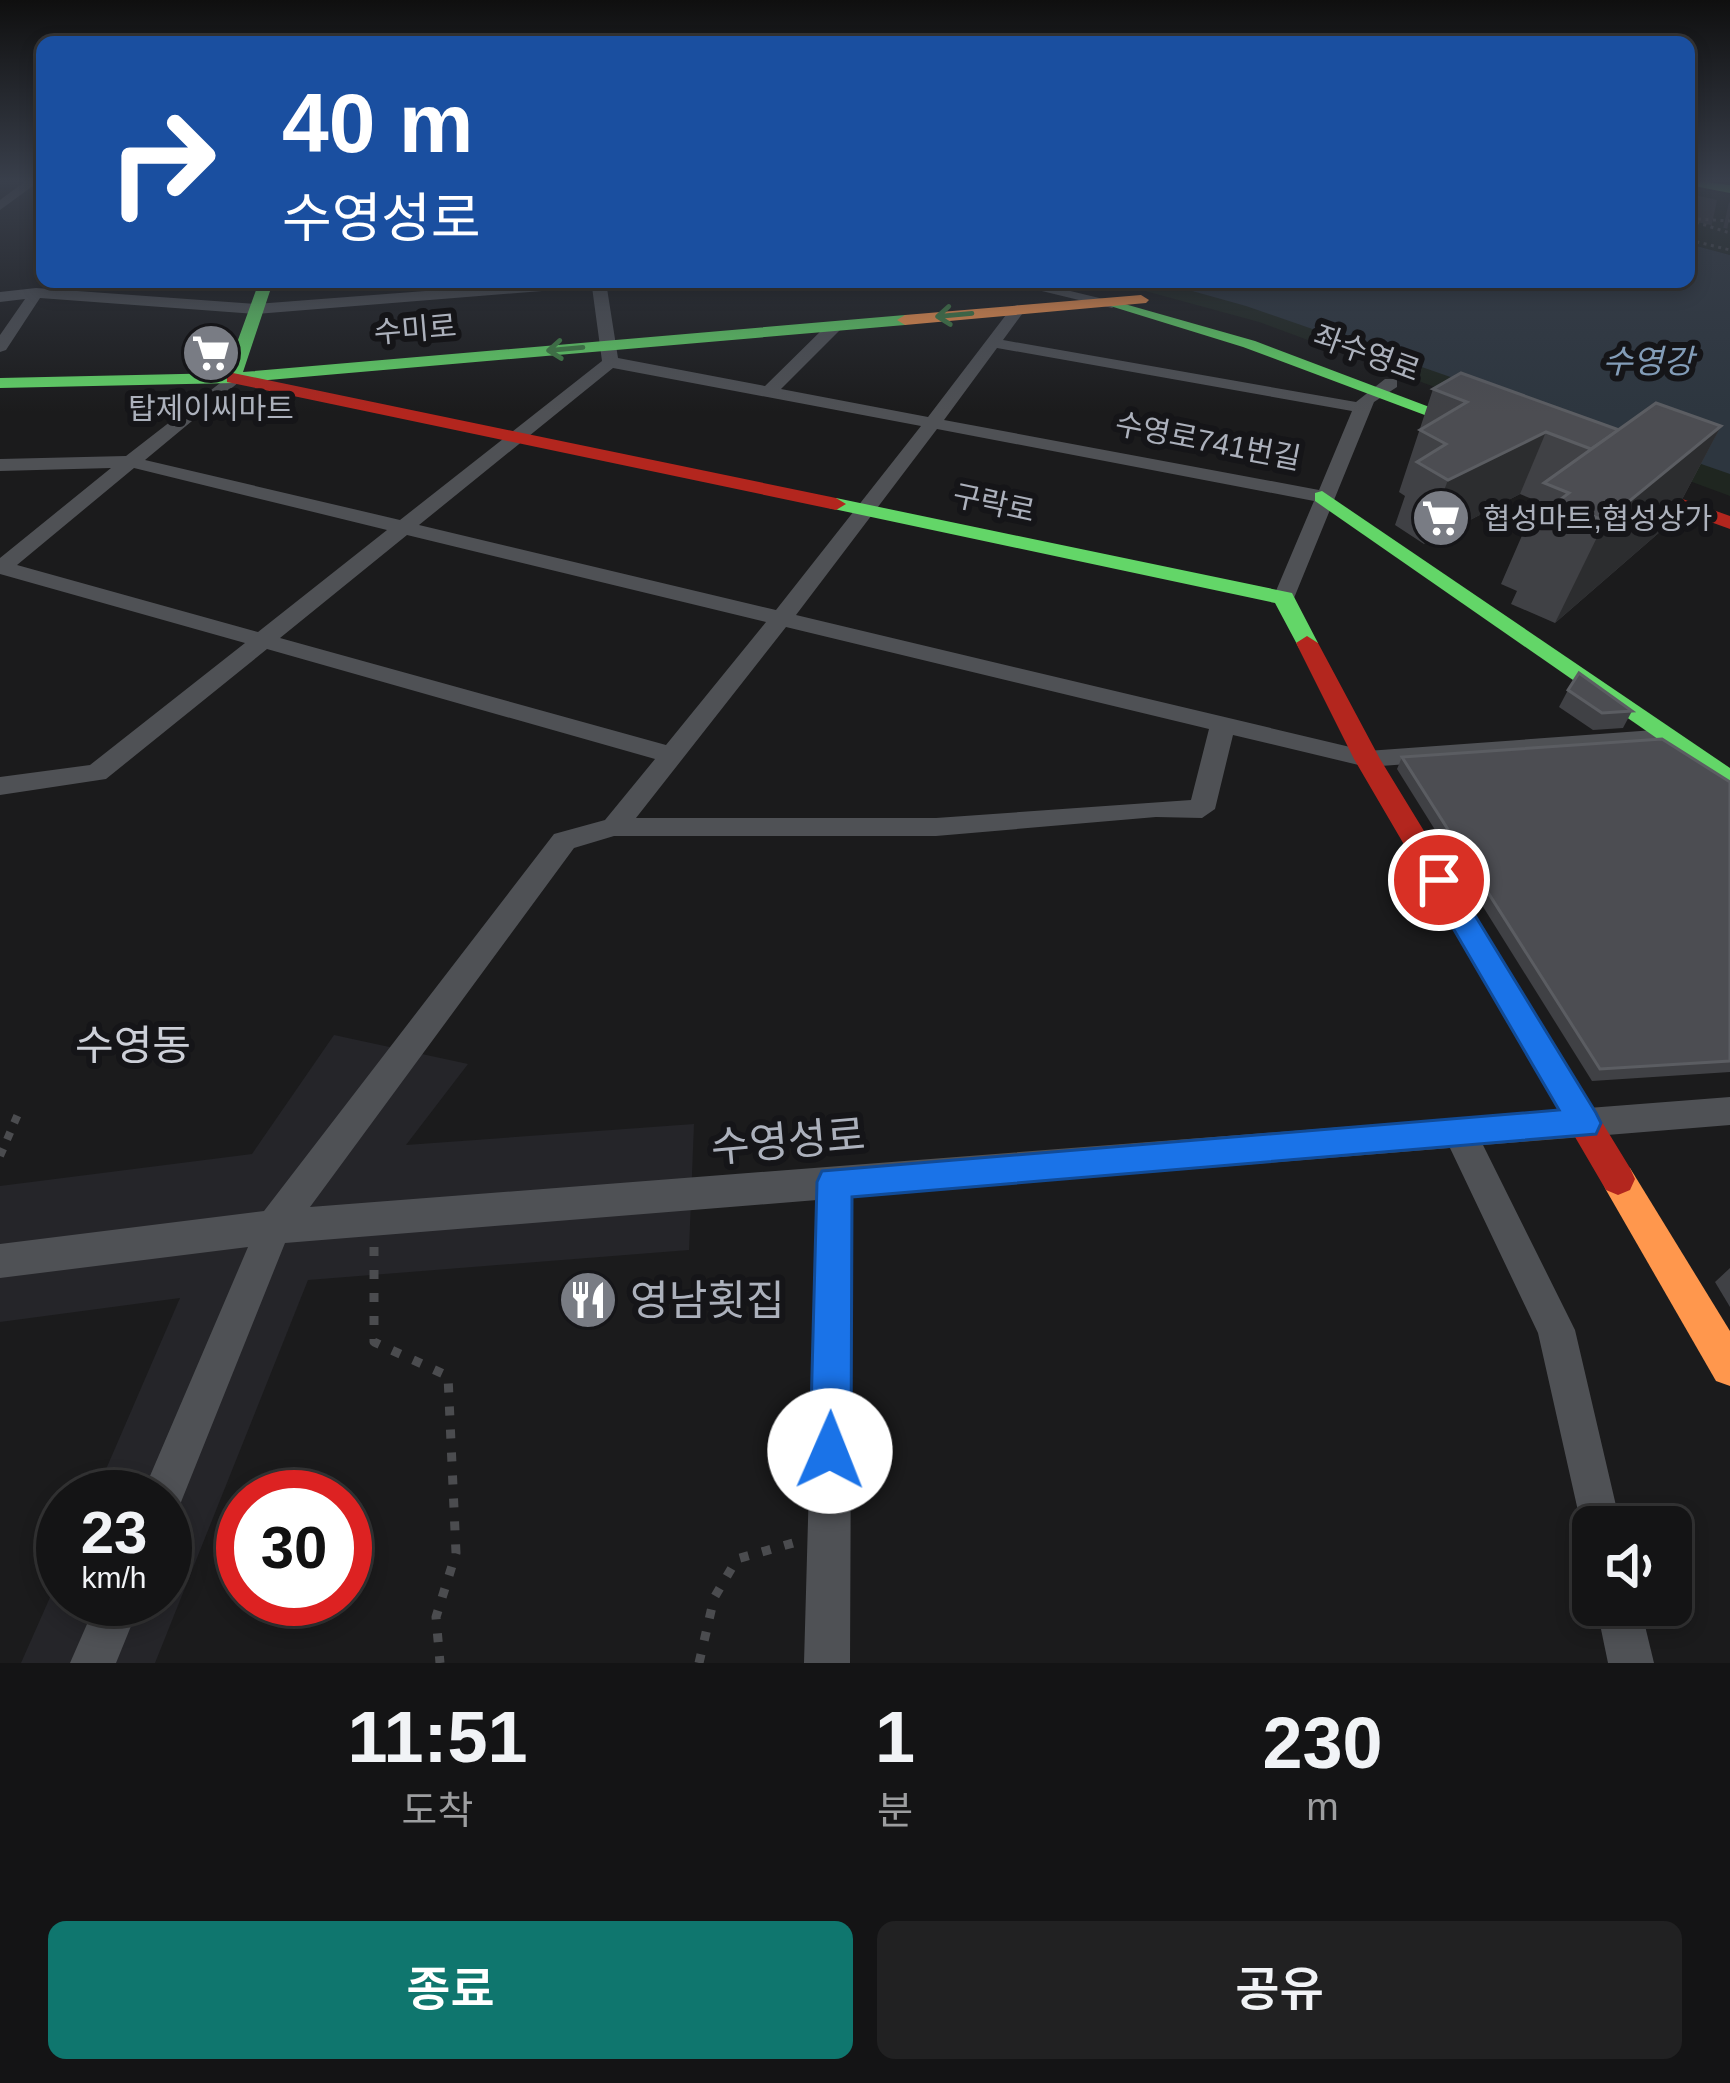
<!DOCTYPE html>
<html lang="ko">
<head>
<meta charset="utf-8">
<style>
  :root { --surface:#141415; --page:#212122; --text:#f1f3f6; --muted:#9d9ea0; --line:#333334; --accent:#0f766e }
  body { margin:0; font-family:Helvetica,"Noto Sans KR",sans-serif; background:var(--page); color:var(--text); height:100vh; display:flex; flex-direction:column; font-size:45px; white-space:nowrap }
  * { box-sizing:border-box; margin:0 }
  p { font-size:39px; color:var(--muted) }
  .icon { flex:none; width:66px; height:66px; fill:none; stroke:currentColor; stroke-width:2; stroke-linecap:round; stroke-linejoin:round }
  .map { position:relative; height:1663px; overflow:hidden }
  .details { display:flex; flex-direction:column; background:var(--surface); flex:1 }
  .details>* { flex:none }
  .hud { position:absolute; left:36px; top:36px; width:1659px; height:252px; border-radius:18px; box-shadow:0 6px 18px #0003,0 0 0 3px var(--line); background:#1a4fa0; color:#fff; overflow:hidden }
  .controls { position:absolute; left:1572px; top:1506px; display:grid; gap:24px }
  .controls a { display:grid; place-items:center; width:120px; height:120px; border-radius:18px; background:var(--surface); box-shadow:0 6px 18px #0003,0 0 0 3px var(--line); font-size:60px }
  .speed { position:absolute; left:36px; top:1470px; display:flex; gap:24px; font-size:60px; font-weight:700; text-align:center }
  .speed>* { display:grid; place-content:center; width:156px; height:156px; border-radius:50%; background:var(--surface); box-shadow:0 6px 18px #0003,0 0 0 3px var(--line); line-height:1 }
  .speed small { font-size:30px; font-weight:400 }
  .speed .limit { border:18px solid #d22; background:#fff; color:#111 }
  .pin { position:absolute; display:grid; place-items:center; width:102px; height:102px; color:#fff; margin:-51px; border:6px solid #fff; border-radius:50%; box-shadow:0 3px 12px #0007 }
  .me { position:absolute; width:132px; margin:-66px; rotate:1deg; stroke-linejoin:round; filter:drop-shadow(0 0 9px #0008) }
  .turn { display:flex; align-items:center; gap:42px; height:252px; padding:0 48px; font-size:54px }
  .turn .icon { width:156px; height:156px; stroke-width:2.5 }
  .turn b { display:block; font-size:84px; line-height:102px }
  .eta { display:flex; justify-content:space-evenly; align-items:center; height:204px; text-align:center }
  .eta b { font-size:72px; font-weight:600; line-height:84px }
  .cta { display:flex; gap:24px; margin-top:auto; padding:24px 48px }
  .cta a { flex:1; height:138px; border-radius:18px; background:var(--accent); color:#fff; font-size:48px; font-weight:600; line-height:138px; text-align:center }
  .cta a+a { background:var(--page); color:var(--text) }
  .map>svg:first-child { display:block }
  .built { fill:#252529 }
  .green { fill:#1f2620 }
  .water { fill:#2d363f }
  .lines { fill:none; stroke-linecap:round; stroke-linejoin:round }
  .highway-tunnel { stroke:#38393c; stroke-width:26; stroke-dasharray:26 12; stroke-linecap:butt }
  .path-far2 { stroke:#4b4c4f; stroke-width:3; stroke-dasharray:3 4.5; stroke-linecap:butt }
  .path-far1 { stroke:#4b4c4f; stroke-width:8; stroke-dasharray:8 10; stroke-linecap:butt }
  .path { stroke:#4b4c4f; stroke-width:9; stroke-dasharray:9 14; stroke-linecap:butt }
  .street { fill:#4f5155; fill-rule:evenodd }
  .fast { fill:#63d668; fill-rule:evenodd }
  .slow { fill:#ff974d; fill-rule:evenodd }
  .jam { fill:#b3261e; fill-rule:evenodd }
  .wall { fill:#404145 }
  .shaded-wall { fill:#2c2d2f }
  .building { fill:#4c4d52; stroke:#5b5d62; stroke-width:3 }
  .oneway { stroke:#407f44 }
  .route { fill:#1a73e8; stroke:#114b97; stroke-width:3 }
  .labels { text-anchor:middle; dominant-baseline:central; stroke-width:12; stroke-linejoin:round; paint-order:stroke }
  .far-street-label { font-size:30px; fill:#acb1bc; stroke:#151518 }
  .far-poi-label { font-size:30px; fill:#acb1bc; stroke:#151518 }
  .far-water-label { font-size:33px; font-style:italic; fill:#839db8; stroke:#151518 }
  .quarter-label { font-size:42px; fill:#cdd0d8; stroke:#151518 }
  .near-street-label { font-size:42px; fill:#acb1bc; stroke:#151518 }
  .near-poi-label { font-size:42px; fill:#acb1bc; stroke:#151518; text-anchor:start }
</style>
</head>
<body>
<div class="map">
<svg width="1730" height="1663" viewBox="0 0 1730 1663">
  <rect width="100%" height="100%" fill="#1b1b1c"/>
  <polygon class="built" points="334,1035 468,1064 406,1145 694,1124 689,1250 308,1280 155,1663 21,1663 63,1568 63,1599 165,1599 165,1497 94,1497 180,1298 0,1322 0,1186 252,1154"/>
  <g class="green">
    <polygon points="1689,187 1730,195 1730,255 1689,244"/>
    <polygon points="1112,282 1186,282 1730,466 1730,496 1259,322"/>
  </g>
  <polygon class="water" points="1689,244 1730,255 1730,474 1246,306 1160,282 1689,282"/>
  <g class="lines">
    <polyline class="highway-tunnel" points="1689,207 1730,216"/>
    <g class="path-far2">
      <polyline points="1698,219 1730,221"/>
      <polyline points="1689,220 1730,233"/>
      <polyline points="1689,240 1730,250"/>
    </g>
    <polyline class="path-far1" points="0,1156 18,1114"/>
    <g class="path">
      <polyline points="374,1247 374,1342 448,1376 456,1553 436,1617 440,1663"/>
      <polyline points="699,1663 714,1598 737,1559 793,1543"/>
    </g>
    <g class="street">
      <polygon points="27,180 41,180 0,210 0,200"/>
      <path d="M 542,282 L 606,282 L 618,358 L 765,386 L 829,323 L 841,323 L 841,329 L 781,389 L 928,417 L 1012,307 L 1017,305 L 1025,310 L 1003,340 L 1356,402 L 1385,379 L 1397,379 L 1397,387 L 1374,402 L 1292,603 L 1276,603 L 1273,598 L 1314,501 L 937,429 L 796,615 L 1367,751 L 1668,729 L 1680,737 L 1668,745 L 1367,767 L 1233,735 L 1215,809 L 1202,818 L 1156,817 L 936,836 L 614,836 L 574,848 L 310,1207 L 1730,1097 L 1730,1125 L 1483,1145 L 1575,1330 L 1621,1527 L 1593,1527 L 1593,1545 L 1585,1542 L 1538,1333 L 1450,1148 L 852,1197 L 850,1663 L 804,1663 L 817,1200 L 285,1243 L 177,1512 L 165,1517 L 165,1497 L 141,1497 L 248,1247 L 0,1278 L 0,1244 L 264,1211 L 554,834 L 605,820 L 655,759 L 267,649 L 106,779 L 0,795 L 0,777 L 90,765 L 245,643 L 0,574 L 0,558 L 111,468 L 0,471 L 0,459 L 126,456 L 233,373 L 239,374 L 239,382 L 145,460 L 400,520 L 602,361 L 592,287 L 256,314 L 40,298 L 6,350 L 0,352 L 0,335 L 25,299 L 0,302 L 0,292 L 36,288 L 256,304 ZM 997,348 L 1352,411 L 1319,490 L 944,420 ZM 613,368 L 921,426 L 776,610 L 419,525 ZM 134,468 L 387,530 L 258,632 L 17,565 ZM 407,535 L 766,622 L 666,745 L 280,638 ZM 786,627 L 1209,729 L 1191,800 L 936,818 L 636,818 Z"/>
      <polygon points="1005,282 1033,282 1120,303 1112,308"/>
      <polygon points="98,1599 142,1599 116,1663 70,1663"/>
      <polygon points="1596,1605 1640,1605 1654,1663 1608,1663"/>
    </g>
    <g class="fast">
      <polygon points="1689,180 1730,185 1730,193 1689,185"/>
      <polygon points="259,282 273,282 243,372 905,315 913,320 905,325 233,383 0,388 0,378 226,373"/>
      <polygon points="1107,299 1255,341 1485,428 1470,432 1243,347 1107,305"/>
      <polygon points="1322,491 1730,768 1730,789 1315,501 1315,493"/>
      <polygon points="836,498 1292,593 1318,643 1307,650 1299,648 1275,603 829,508 829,500"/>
    </g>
    <g class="slow">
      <polygon points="1141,295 1149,300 1146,303 905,325 897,320 905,315"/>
      <polygon points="1618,1163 1630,1168 1730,1331 1730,1386 1716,1381 1606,1190 1601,1179 1606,1168"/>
    </g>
    <g class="jam">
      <polygon points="233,373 836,498 846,504 836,510 227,382 227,374"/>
      <polygon points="1632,481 1730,516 1730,529 1625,491 1622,487"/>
      <polygon points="1307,636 1318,643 1380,759 1630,1168 1635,1179 1630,1190 1618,1195 1606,1190 1354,759 1296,643"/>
    </g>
  </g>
  <g class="wall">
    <polygon points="1433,389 1619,430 1721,426 1669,524 1555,623 1511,604 1517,591 1501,584 1537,501 1520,494 1424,544 1395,525 1405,496 1399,492"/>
    <polygon points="1568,690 1632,711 1623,728 1593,730 1559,707"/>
    <polygon points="1402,757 1730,782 1730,1072 1592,1081 1397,769"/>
    <polygon points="1730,1268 1730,1307 1715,1282"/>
  </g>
  <g class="shaded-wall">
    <polygon points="1721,426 1669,524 1555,623 1605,521"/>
    <polygon points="1546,432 1520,494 1424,544 1448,480"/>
  </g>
  <g class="building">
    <polygon points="1461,373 1619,430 1591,449 1546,432 1448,480 1417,462 1446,444 1420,430 1467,402 1433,389"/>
    <polygon points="1656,403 1721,426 1605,521 1557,502 1569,493 1544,483"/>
    <polygon points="1579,673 1632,711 1602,713 1568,690"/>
    <polygon points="1662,739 1730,782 1730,1061 1600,1069 1402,757"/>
  </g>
  <defs><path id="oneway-shaft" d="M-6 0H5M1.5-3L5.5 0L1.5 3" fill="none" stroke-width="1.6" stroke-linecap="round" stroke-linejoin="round" transform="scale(3)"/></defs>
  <g class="oneway">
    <use href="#oneway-shaft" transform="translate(954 315) rotate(175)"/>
    <use href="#oneway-shaft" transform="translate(565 349) rotate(175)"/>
  </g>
  <linearGradient id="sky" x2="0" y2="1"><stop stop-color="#0f0f0f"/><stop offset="0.44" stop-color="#393f4b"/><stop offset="1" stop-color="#393f4b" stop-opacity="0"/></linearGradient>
  <rect width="1730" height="412" fill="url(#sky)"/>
  <polygon class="route" points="1439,870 1449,873 1596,1113 1601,1123 1596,1134 852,1197 851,1451 845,1466 830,1472 816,1466 810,1451 817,1182 822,1171 1559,1110 1425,880"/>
  <defs>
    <symbol id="supermarket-disc" viewBox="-11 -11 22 22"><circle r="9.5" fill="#797c84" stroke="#151518"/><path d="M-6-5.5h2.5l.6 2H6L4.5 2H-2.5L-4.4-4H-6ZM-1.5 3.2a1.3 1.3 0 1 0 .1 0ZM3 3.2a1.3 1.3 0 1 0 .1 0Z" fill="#fff"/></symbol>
    <symbol id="restaurant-disc" viewBox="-11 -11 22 22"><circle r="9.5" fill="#797c84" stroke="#151518"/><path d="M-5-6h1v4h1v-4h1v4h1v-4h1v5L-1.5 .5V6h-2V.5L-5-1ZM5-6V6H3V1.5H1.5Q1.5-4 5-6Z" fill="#fff"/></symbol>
  </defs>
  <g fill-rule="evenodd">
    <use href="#supermarket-disc" x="178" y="320" width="66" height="66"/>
    <use href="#supermarket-disc" x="1408" y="485" width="66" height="66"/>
    <use href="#restaurant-disc" x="555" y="1267" width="66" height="66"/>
  </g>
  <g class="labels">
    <g class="far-street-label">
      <text transform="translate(415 329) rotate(-5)">수미로</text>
      <text transform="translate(1367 353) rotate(20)">좌수영로</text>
      <text transform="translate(1208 441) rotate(11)">수영로741번길</text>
      <text transform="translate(994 503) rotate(12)">구락로</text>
    </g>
    <g class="far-poi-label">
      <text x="211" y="408">탑제이씨마트</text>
      <text x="1483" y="518" text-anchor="start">협성마트,협성상가</text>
    </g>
    <g class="far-water-label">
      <text x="1648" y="361">수영강</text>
    </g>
    <g class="quarter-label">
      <text x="133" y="1045">수영동</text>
    </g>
    <g class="near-street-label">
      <text transform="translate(788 1141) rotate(-5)">수영성로</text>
    </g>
    <g class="near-poi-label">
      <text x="630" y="1300">영남횟집</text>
    </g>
  </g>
</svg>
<div class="controls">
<a><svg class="icon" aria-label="sound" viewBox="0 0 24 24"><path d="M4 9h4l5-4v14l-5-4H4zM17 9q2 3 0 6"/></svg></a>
</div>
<div class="speed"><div>23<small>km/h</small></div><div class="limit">30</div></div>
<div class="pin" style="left:1439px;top:880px;background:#d93025"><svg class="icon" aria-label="arrive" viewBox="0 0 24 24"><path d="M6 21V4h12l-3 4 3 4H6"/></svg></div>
<svg class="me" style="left:830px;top:1451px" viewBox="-20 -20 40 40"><circle r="19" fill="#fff"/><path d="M0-13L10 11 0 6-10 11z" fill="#1a73e8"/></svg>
<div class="hud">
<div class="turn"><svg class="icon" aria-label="right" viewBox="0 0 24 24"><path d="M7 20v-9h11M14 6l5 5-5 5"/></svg><div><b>40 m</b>수영성로</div></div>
</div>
</div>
<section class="details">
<div class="eta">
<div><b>11:51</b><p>도착</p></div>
<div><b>1</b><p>분</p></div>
<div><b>230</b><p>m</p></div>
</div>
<div class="cta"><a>종료</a><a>공유</a></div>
</section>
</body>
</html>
